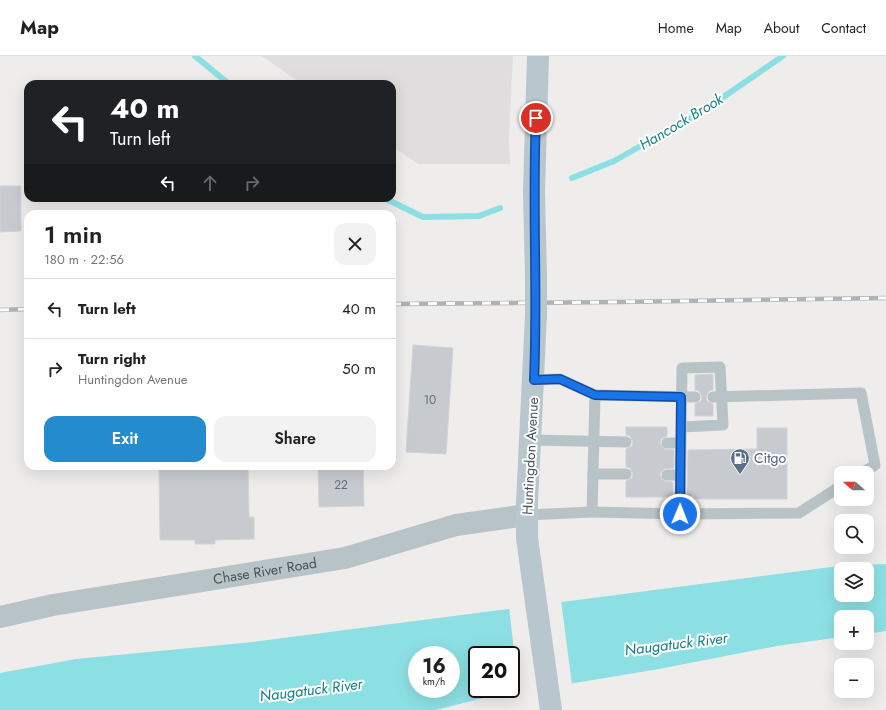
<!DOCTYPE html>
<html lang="en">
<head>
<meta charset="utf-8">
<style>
  :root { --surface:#fff; --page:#f2f2f2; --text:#222; --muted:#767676; --line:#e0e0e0; --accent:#258bcf }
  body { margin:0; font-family:Jost,sans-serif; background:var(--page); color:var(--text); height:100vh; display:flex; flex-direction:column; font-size:15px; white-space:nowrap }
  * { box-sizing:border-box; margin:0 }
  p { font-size:13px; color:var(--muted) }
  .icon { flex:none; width:22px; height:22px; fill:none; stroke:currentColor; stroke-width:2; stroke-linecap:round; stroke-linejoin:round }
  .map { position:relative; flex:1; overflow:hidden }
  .panel { position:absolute; left:24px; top:154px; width:372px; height:260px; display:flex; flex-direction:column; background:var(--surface); border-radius:12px; box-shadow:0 4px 16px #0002 }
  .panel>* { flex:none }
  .top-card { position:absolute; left:24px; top:24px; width:372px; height:122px; border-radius:12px; box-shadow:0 4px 16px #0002; background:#202124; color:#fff; overflow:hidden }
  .needle { width:26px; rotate:290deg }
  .controls { position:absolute; left:834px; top:410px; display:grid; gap:8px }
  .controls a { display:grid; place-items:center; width:40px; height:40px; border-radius:8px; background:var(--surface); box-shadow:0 4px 16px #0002; font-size:20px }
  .speed { position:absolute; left:408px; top:590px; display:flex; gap:8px; font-size:20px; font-weight:700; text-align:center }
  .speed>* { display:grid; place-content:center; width:52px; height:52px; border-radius:50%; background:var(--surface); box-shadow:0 4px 16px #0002; line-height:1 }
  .speed small { font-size:10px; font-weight:400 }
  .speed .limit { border:2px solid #111; border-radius:6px; background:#fff; color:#111 }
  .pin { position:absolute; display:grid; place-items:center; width:34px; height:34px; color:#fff; margin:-17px; border:2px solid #fff; border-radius:50%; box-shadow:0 1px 4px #0007 }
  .me { position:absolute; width:44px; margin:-22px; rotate:1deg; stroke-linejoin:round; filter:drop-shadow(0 0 3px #0008) }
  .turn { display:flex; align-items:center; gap:14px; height:84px; padding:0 20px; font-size:18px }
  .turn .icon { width:52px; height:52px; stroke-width:2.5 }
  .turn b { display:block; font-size:28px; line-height:34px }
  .lanes { display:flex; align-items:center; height:38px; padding:0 20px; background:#0003; justify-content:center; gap:20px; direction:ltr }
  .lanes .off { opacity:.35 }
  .round { display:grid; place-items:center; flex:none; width:42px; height:42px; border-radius:12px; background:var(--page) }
  .overview { display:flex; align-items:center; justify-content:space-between; height:68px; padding:0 20px }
  h1 { font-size:24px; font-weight:600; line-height:30px }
  .cta { display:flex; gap:8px; margin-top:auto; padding:8px 20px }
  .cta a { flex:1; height:46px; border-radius:12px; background:var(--accent); color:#fff; font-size:16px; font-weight:600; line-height:46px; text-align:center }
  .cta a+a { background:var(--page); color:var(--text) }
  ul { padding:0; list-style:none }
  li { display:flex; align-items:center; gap:12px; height:60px; padding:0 20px; border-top:1px solid var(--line) }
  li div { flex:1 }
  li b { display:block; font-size:15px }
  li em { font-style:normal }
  header { display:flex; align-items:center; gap:24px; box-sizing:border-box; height:56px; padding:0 20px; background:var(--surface); border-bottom:1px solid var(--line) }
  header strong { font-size:19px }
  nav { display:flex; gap:22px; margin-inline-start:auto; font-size:14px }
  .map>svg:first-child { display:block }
  .education { fill:#e0ddde }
  .water { fill:#8ce0e4; fill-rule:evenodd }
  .pier { fill:#efecec }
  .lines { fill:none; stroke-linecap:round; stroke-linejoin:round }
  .stream { stroke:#8ce0e4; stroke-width:6 }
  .building { fill:#c7cacf; stroke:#d0d3d7 }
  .lane { stroke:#b8c3c8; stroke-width:11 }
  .street { stroke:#b8c3c8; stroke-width:22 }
  .secondary { stroke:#b8c6cd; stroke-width:22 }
  .rail-casing { stroke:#aeb3b6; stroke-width:4.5 }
  .rail { stroke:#fff; stroke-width:3; stroke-dasharray:9; stroke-linecap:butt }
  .secondary-bridge { stroke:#b8c6cd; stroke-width:22 }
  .route-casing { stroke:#114b97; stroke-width:10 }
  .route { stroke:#1a73e8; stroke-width:7 }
  .labels { text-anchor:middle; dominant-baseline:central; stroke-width:4; stroke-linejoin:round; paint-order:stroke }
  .number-label { font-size:12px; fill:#667076 }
  .street-label { font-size:14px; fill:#465258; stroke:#fff }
  .service-label { font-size:14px; fill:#4e5e75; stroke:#fff; text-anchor:start }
  .water-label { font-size:15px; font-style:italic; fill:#158086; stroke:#fff }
</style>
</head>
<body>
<header>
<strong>Map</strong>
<nav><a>Home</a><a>Map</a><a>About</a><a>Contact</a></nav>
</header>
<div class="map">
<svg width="886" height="654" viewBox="0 0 886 654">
  <rect width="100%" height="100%" fill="#efecec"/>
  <polygon class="education" points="262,0 513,0 509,82 510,108 418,108 392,90 392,28 302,28"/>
  <path class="water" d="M 886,508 L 886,575 L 867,578 L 867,561 L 841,561 L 841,581 L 777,590 L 659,613 L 483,642 L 436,654 L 0,654 L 0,617 L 76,603 L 253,586 L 839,510 ZM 841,513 L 867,513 L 867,539 L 841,539 ZM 417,599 L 451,599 L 451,633 L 417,633 ZM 477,599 L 511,599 L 511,633 L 477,633 Z"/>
  <polygon class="pier" points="561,544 572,629 519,638 509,551"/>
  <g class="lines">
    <g class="stream">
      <polyline points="195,0 229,28"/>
      <polyline points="572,122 614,105 703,55 783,0"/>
      <polyline points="384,142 423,161 479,160 500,152"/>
    </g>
  </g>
  <g class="building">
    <polygon points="0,130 21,130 21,175 0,176"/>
    <polygon points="413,289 453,292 446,398 406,396"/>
    <polygon points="713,318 713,334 709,335 706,341 707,345 713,348 713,360 695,360 695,348 701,345 702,341 699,335 695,334 695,319"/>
    <polygon points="626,371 667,371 667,380 661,383 660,387 664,393 674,394 674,412 664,413 661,416 660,419 664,425 673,426 673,441 626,441 626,425 632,422 633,418 630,412 626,411 626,393 632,390 633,386 630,380 626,379"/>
    <polygon points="757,372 787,372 787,443 694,443 694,440 687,440 688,394 757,393"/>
    <polygon points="159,410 248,410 249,461 254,461 254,483 215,484 215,488 195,488 195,484 160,484"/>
    <polygon points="318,410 363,410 364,450 319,451"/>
  </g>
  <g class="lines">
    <g class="lane">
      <polyline points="595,339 695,341"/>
      <polyline points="713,341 861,337 875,409 862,417"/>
      <polyline points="531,384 626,386"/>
      <polyline points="667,387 680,387"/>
      <polyline points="593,418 626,418"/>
      <polyline points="667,419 680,419"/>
      <polyline points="592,456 680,458 682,312 720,311 723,369 681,371"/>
      <polyline points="680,458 799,457 841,430"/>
      <polyline points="527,459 592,456 595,339 560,323 534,324"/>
    </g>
    <path class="street" id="s1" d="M 0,561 L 53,549 L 345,502 L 456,469 L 527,459"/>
    <g class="secondary">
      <polyline points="536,221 534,136 538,0"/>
      <polyline points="536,259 527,447 527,482 551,654"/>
    </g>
    <defs>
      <g id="rail">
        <polyline points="392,248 617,246 886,242"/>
        <polyline points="0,254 28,253"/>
      </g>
    </defs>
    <use href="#rail" class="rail-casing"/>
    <use href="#rail" class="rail"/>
    <polyline class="secondary-bridge" points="536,221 536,259"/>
  </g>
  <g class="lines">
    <defs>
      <path id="route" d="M 536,62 C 532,149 538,237 534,324 L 560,323 L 595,339 L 681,341 L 680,458"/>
    </defs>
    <use href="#route" class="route-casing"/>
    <use href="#route" class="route"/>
  </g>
  <defs>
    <symbol id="fuel-pin" viewBox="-11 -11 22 30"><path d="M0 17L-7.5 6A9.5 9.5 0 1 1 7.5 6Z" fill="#5c6f8a" stroke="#fff"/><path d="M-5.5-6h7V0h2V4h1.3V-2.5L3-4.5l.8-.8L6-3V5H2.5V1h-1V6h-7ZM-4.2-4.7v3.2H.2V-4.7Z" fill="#fff"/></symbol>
  </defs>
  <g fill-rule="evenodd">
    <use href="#fuel-pin" x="729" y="391" width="22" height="30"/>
  </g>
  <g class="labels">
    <g class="number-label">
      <text x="430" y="344">10</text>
      <text x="341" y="429">22</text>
    </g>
    <g class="street-label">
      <text transform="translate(530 400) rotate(-87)">Huntingdon Avenue</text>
      <text stroke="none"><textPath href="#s1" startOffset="269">Chase River Road</textPath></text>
    </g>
    <g class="service-label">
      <text x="754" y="402">Citgo</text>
    </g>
    <g class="water-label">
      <text transform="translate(681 66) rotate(-31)">Hancock Brook</text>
      <text transform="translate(676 588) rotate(-7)">Naugatuck River</text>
      <text transform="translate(311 634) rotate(-7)">Naugatuck River</text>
    </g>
  </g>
</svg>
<div class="controls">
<a><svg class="needle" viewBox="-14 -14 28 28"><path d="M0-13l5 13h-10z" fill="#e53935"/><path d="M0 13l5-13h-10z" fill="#767676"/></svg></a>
<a><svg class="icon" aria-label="search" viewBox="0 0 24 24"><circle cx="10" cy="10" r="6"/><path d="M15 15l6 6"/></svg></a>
<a><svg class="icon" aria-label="layers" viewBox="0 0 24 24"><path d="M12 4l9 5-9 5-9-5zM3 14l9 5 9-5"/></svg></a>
<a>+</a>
<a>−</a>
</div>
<div class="speed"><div>16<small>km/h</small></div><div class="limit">20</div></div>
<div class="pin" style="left:536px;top:62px;background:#d93025"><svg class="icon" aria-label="arrive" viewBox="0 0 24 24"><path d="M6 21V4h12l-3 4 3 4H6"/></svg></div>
<svg class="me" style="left:680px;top:458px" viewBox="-20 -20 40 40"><circle r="17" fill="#1a73e8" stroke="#fff" stroke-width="3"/><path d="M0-11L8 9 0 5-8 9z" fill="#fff"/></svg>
<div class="top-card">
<div class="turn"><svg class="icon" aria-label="left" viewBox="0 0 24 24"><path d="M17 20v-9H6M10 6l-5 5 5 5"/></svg><div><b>40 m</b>Turn left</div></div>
<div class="lanes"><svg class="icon" aria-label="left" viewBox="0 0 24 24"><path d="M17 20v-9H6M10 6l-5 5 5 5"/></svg><svg class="icon off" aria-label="ahead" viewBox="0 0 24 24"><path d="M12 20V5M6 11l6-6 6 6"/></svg><svg class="icon off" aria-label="right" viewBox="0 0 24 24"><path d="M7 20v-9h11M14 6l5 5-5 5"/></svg></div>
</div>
<section class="panel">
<div class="overview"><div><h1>1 min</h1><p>180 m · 22:56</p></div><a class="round"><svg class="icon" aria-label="close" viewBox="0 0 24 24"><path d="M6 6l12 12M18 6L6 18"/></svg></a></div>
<ul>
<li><svg class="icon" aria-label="left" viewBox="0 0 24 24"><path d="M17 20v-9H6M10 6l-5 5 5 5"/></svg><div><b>Turn left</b></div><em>40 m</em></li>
<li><svg class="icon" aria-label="right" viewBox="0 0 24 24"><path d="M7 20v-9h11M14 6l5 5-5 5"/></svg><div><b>Turn right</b><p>Huntingdon Avenue</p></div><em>50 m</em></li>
</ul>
<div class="cta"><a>Exit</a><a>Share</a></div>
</section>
</div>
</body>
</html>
